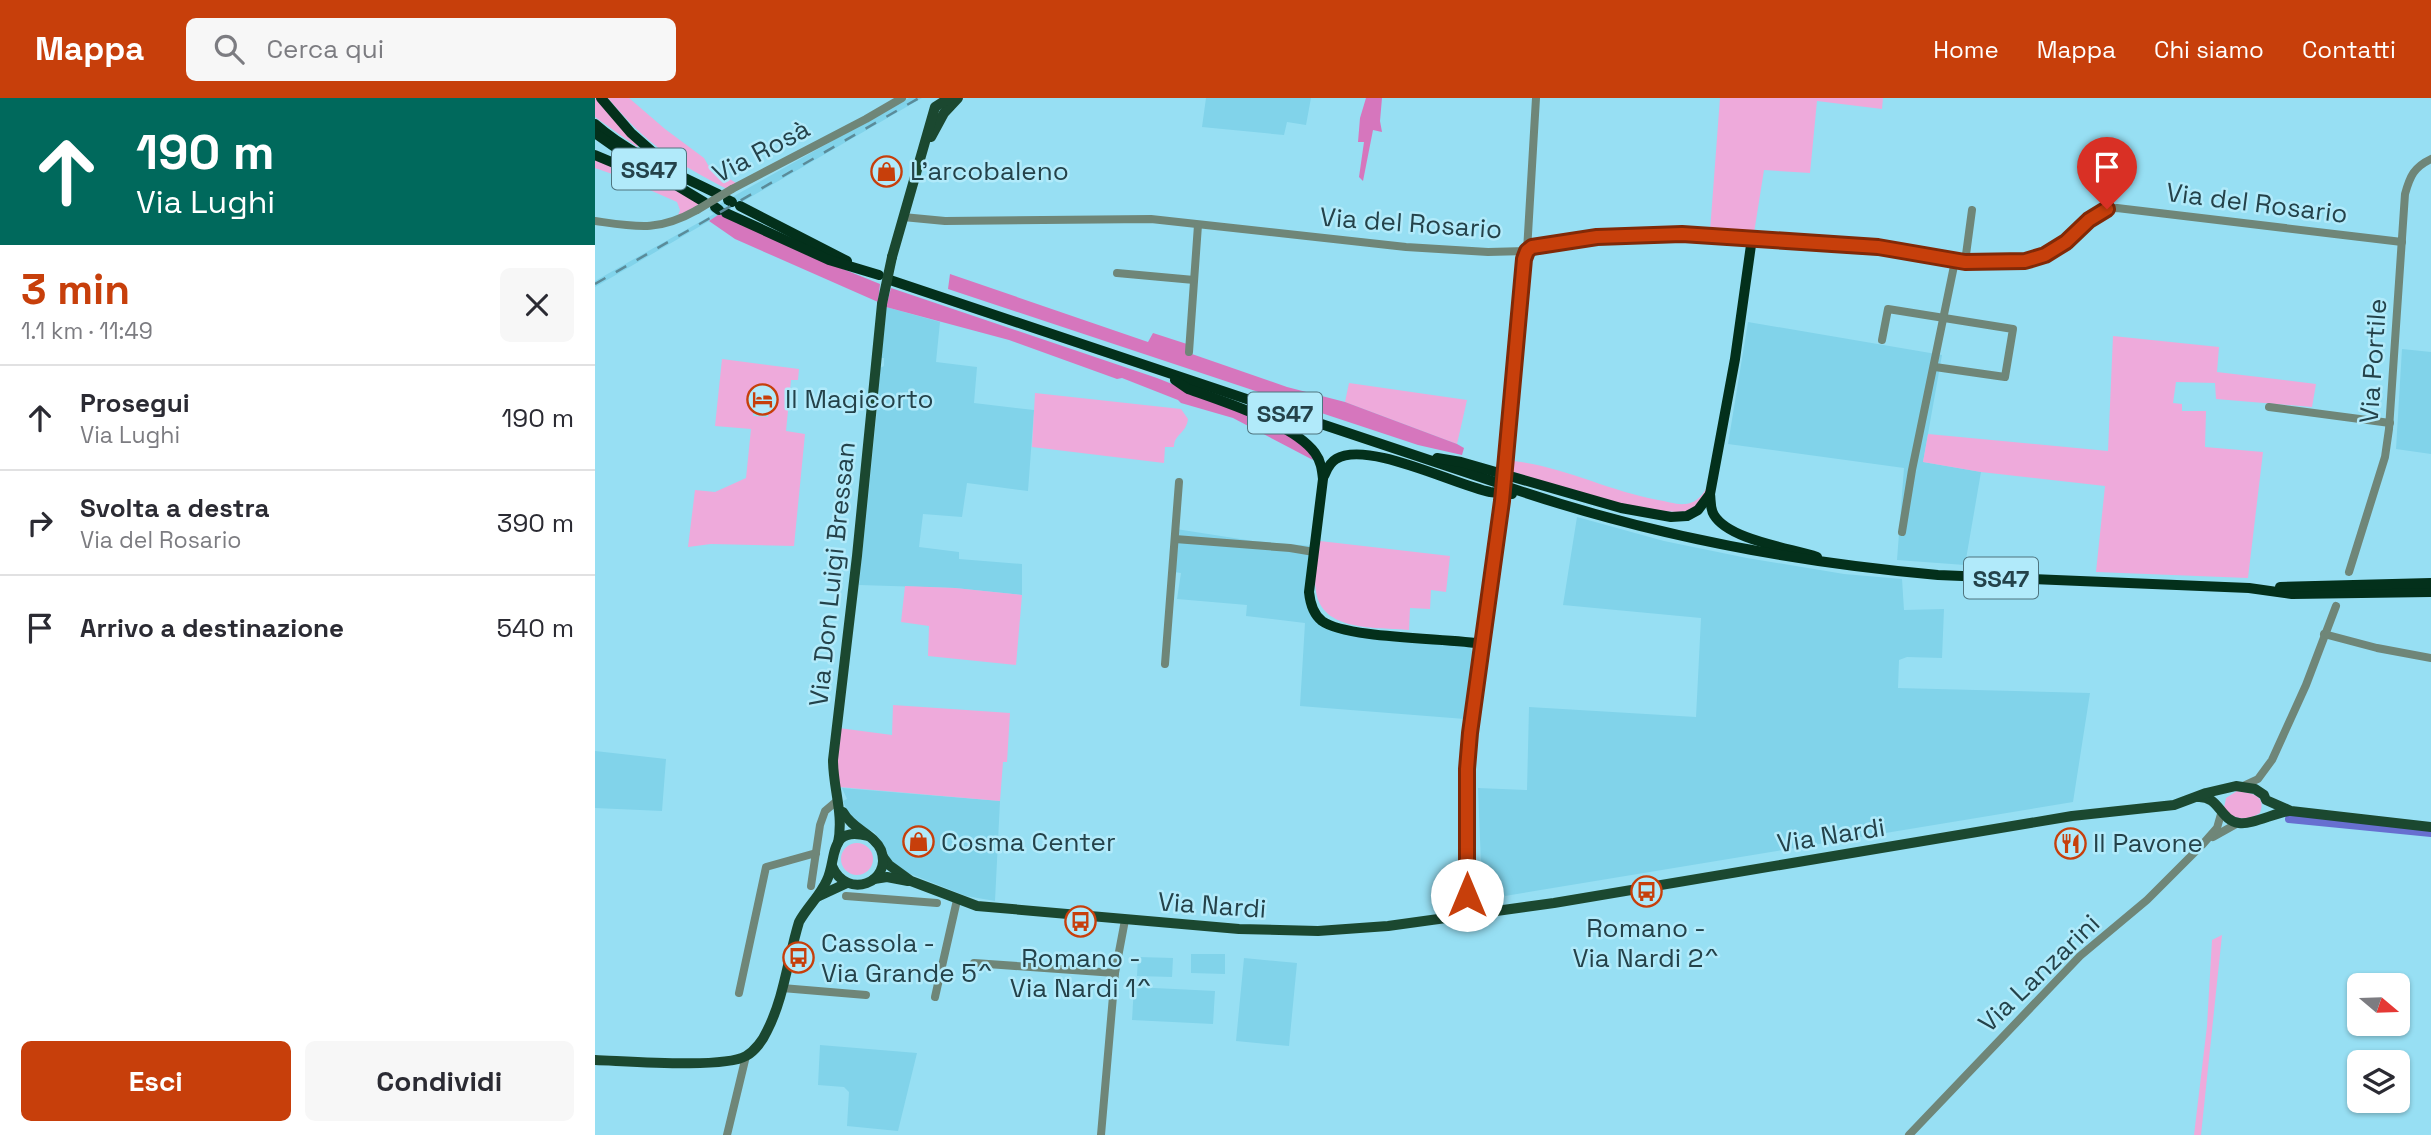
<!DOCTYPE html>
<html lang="it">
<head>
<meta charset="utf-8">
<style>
  :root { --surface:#fff; --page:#f7f7f7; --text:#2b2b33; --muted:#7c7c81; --line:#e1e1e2; --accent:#c73f0b }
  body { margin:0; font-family:"Space Grotesk",sans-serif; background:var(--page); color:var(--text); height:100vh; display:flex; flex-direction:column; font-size:26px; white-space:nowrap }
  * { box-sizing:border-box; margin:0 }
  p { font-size:23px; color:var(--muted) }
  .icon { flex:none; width:38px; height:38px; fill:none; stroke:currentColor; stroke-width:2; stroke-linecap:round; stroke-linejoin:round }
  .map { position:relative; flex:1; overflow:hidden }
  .side { display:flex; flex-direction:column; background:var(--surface); width:595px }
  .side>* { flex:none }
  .guide { background:#00695c; color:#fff; overflow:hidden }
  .needle { width:46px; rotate:109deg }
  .controls { position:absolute; left:1752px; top:875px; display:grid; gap:14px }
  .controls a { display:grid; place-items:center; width:63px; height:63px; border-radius:10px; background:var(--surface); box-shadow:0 2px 5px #0004; font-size:35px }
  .pin { position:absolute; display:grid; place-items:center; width:60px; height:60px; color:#fff; margin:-72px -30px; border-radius:50% 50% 50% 0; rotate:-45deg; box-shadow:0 0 7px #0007 }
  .pin .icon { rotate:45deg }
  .me { position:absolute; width:77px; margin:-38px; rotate:0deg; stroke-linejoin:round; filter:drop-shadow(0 0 5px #0008) }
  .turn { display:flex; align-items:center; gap:24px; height:147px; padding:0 21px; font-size:32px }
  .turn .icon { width:91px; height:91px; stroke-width:2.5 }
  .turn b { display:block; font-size:49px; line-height:60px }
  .round { display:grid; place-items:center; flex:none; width:74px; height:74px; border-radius:10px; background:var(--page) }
  .overview { display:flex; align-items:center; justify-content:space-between; height:119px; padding:0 21px }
  h1 { font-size:42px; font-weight:800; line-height:52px; color:var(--accent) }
  .action { display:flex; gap:14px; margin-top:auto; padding:14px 21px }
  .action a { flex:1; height:80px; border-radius:10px; background:var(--accent); color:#fff; font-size:28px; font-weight:800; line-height:80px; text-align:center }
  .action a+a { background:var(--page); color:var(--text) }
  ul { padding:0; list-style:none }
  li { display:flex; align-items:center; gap:21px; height:105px; padding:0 21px; border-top:2px solid var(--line) }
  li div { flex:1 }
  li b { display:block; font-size:26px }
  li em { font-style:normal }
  header { display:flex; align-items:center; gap:42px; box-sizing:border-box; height:98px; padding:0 35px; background:var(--accent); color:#fff }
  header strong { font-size:33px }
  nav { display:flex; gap:38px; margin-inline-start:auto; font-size:24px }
  .search { width:490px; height:63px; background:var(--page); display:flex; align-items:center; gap:18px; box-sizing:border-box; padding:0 24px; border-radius:10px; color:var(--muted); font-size:26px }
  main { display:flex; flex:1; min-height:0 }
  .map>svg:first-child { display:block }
  .built { fill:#81d3ea }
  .green { fill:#eeaadb; fill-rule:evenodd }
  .forest { fill:#d676bd }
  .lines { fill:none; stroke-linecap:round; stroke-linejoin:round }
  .canal { stroke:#676fd0; stroke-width:8 }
  .minor { stroke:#6f8678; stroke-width:8 }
  .major { stroke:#1b4830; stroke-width:10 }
  .highway { stroke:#03301b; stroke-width:10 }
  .rail { stroke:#5a8b99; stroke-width:2.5; stroke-dasharray:12 12; stroke-linecap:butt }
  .minor-bridge { stroke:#6f8678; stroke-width:8 }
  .major-bridge { stroke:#1b4830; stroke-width:10 }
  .route-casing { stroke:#812907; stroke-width:18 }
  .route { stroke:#c73f0b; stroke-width:12 }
  .labels { text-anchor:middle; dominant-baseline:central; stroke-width:5; stroke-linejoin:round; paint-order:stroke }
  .shield { fill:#b1eafa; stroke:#4e747f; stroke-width:2 }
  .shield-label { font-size:24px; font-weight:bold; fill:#24424a }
  .street-label { font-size:26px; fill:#24424a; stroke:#b1eafa }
  .poi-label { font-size:26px; fill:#24424a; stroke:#b1eafa; text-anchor:start }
</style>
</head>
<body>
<header>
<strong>Mappa</strong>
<div class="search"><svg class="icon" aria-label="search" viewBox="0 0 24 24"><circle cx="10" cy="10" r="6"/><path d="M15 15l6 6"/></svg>Cerca qui</div>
<nav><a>Home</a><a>Mappa</a><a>Chi siamo</a><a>Contatti</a></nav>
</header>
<main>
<section class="side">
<div class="guide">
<div class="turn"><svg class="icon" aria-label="ahead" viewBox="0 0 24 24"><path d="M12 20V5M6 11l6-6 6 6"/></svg><div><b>190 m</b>Via Lughi</div></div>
</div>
<div class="overview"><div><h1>3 min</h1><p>1.1 km · 11:49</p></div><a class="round"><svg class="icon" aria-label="close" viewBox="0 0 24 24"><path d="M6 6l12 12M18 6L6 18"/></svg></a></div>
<ul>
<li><svg class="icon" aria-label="ahead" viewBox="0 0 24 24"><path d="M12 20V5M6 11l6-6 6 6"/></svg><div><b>Prosegui</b><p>Via Lughi</p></div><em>190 m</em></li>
<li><svg class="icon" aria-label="right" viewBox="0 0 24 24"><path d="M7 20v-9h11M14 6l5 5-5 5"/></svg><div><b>Svolta a destra</b><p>Via del Rosario</p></div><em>390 m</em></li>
<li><svg class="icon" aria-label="arrive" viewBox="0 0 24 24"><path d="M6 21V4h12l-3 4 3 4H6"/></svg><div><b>Arrivo a destinazione</b></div><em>540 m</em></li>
</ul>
<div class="action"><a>Esci</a><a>Condividi</a></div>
</section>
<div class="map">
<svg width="1836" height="1037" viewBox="0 0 1836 1037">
  <rect width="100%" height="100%" fill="#97dff3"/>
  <g class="built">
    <polygon points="314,0 327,0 0,189 0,183 119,116 114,112"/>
    <polygon points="611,0 716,0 711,27 692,24 689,37 607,29"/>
    <polygon points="291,209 345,224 341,264 382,269 379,305 439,312 433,393 372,385 367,419 328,416 324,449 364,454 364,461 427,466 427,497 360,490 264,487 282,312 285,312 286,307 283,305 285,270 289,268 289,260 286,260"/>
    <polygon points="1153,224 1347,257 1328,364 1386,374 1370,467 1302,462 1309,370 1133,346"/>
    <polygon points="1807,251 1836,254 1836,356 1801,351"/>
    <polygon points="982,419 1069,443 1152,460 1249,476 1307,481 1309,512 1349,511 1347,560 1312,559 1304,562 1303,590 1495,595 1478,704 904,799 891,796 887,791 883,690 932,692 934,609 1101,619 1106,520 968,507"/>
    <polygon points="581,431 658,443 717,448 712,494 732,528 873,548 879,555 870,621 705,608 710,525 651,518 652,507 582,501 586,475 579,474"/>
    <polygon points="0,653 71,661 67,713 0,710"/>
    <polygon points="247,690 405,703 400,803 371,798 308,773 296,763 286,743 279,734 265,728 252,713 248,703 252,701"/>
    <polygon points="596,856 630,856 630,876 596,875"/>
    <polygon points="543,859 578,860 577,879 542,878"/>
    <polygon points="649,860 702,865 694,948 641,943"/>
    <polygon points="539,889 620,893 618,926 537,922"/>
    <polygon points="225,947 322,955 303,1033 252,1028 254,994 249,989 223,987"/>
  </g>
  <g class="green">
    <polygon points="0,0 44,47 42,49 0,19"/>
    <path d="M 13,0 L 34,0 L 70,31 L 109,60 L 113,67 L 144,87 L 134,92 C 80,64 53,48 13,0 Z"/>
    <polygon points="1125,0 1288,0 1287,11 1222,3 1215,75 1169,72 1159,135 1115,133"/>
    <polygon points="0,57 55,80 106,105 82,120 85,112 82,104 23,78 0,70"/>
    <polygon points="1518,238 1624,249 1622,274 1721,286 1717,309 1621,301 1620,285 1581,284 1578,305 1587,306 1587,313 1611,313 1610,349 1668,354 1653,480 1501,474 1510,388 1386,374 1328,364 1333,336 1513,353"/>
    <path d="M 127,261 L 204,271 L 203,282 L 196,282 L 191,333 L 210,336 L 199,448 L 116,446 L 93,449 L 100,392 L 120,394 L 151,380 L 156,331 L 120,328 ZM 160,294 L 175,295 L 173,319 L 158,318 Z"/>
    <polygon points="754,285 872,302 862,346 750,304"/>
    <path d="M 440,295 L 586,311 L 593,321 C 591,336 579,336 579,349 L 570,349 L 569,365 L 437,349 Z"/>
    <path d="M 918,363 C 967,368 1014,393 1063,402 C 1071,403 1082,407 1090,406 C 1104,405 1110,393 1116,382 C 1113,393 1112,403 1102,410 C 1075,427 949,384 916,373 Z"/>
    <path d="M 725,443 L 855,458 L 851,494 L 836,492 L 835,511 L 815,510 L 814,532 C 782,529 726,534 721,493 C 718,477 723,459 725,443 Z"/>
    <polygon points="310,488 360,490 427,497 421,567 333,558 334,528 306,524"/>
    <polygon points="298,607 415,615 412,664 408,664 405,703 244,689 241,677 244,630 297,637"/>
    <path d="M 1642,693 C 1656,695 1672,697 1665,715 C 1653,723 1638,723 1629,710 L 1631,700 Z"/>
    <circle cx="262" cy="761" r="16"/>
    <polygon points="1627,837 1606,1037 1599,1037 1612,928 1617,842"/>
  </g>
  <g class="forest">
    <polygon points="771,0 787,0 785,23 787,34 778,32 768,83 764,79 769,44 763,44 765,20"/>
    <polygon points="123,117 127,117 211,156 285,186 283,204 140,141 114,123"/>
    <polygon points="355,176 553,244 558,235 595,247 594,255 692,289 750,304 862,346 869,350 867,357 823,347 353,191"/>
    <polygon points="296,190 562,280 650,315 711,347 718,362 638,320 586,305 583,302 527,280 522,281 414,242 291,209"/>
  </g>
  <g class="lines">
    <polyline class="canal" points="1694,721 1836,735"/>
    <g class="minor">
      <polyline points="137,91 271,21 307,0"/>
      <polyline points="308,119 350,123 556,121 811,149 893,154 932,153 938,149 1002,140 1087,137 1283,149 1370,164 1430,163 1450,157 1471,144 1494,123 1512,111 1522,110 1807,144"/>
      <path d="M 0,123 C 42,129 63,134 102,112"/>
      <polyline points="1370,164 1377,112"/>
      <polyline points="522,175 599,182"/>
      <polyline points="1287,242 1293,211 1418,231 1410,279 1340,269"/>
      <polyline points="594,254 603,127"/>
      <polyline points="1674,309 1795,325"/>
      <polyline points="911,368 929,161 932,153 941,0"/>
      <polyline points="1307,434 1317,372 1360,163"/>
      <polyline points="580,441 695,450 719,454"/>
      <path d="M 1754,474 L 1790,359 L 1794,331 L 1810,96 C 1815,78 1819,69 1836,61"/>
      <polyline points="1729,536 1782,550 1836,560"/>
      <polyline points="570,566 584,384"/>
      <polyline points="1648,688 1663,681 1677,662 1711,587 1741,508"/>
      <polyline points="1618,739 1643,725"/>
      <polyline points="216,788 225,727 230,713 243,702"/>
      <polyline points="251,798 342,805"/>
      <polyline points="868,816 872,797 872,671 875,635 907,403"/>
      <polyline points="379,865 520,875"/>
      <polyline points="187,890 271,897"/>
      <polyline points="144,895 171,769 221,755"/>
      <polyline points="340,899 362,802"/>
      <polyline points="132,1037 151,958"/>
      <polyline points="506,1037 520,875 530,822"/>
      <polyline points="1314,1037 1485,858 1552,802 1607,747 1622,730 1626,716"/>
    </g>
    <g class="major">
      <polyline points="336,39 349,15 363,0"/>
      <polyline points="297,159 340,9 354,0"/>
      <path d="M 1603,699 C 1625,698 1624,722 1644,725 C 1657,727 1679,715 1694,713"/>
      <path d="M 243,745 C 249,716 238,690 238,662 L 262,458 L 287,206"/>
      <polyline points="288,759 294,767 316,783 382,808 644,831 723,833 793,828 959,805 1477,718 1579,707 1611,695 1641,688 1660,691 1669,697 1671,702 1696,713 1836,729"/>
      <path d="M 237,768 C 252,803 298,784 286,752 C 279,736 257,731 248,714"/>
      <polyline points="279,781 292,779 313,783"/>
      <polyline points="222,799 252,785"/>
      <path d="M 0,962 C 31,963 128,971 151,958 C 160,953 168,942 172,933 C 189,900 193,860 204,824 C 212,809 225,798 232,782 C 242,761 233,727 273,738"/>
    </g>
    <g class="highway">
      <polyline points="6,0 36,35 69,64"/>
      <path d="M 0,26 C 35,57 81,75 123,96"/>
      <polyline points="0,35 31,57 109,104"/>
      <polyline points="0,57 62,83"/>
      <polyline points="133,102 137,104"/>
      <polyline points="145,108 252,163"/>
      <polyline points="120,109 124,112"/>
      <polyline points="131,115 234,162 284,177"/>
      <path d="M 1157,140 L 1140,261 L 1115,396 C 1116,403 1115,411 1119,417 C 1134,442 1195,450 1222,459"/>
      <polyline points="295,182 903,385"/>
      <path d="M 580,282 L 593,291 C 627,303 699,326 720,355 C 726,363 727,372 728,381 L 714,494 C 715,504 718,516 727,523 C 752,541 852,540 888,546"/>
      <polyline points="842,360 866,364 1026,410 1076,419 1092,418 1103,412 1115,396"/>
      <path d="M 729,378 C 732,372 734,365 741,361 C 772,342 860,387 895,394 C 902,395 910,395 917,396"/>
      <path d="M 913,389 C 1053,437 1196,464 1343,477 L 1654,490 L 1697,496 L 1836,494"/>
      <polyline points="1685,489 1836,485"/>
    </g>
    <polyline class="rail" points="0,186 324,0"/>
    <g class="minor-bridge">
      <polyline points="102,112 137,91"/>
      <polyline points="907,403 911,368"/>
    </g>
    <polyline class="major-bridge" points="287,206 297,159"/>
  </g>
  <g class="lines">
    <defs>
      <polyline id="route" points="872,797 872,671 875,635 907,403 929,161 932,153 937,149 1002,139 1087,136 1283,149 1370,164 1430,163 1450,157 1471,144 1494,122 1512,111"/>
    </defs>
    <use href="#route" class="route-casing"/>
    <use href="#route" class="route"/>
  </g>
  <defs>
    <symbol id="shop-ring" viewBox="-11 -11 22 22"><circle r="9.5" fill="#b1eafa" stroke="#c73f0b" stroke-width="1.5"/><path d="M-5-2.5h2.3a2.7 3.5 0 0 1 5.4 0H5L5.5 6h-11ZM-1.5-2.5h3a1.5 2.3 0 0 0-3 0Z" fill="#c73f0b"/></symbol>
    <symbol id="hotel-ring" viewBox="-11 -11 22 22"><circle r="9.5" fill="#b1eafa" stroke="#c73f0b" stroke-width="1.5"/><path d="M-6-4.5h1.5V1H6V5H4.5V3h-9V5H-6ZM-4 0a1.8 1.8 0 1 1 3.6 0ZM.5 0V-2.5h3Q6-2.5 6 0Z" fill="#c73f0b"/></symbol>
    <symbol id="restaurant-ring" viewBox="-11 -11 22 22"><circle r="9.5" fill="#b1eafa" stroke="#c73f0b" stroke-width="1.5"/><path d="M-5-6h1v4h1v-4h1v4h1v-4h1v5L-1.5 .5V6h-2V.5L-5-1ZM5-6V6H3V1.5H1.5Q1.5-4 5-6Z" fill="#c73f0b"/></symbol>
    <symbol id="bus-ring" viewBox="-11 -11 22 22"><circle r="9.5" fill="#b1eafa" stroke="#c73f0b" stroke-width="1.5"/><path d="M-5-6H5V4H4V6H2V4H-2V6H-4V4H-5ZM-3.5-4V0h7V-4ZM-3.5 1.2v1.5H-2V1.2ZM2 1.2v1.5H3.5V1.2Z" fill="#c73f0b"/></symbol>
  </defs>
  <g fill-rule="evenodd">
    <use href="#shop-ring" x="274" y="56" width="35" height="35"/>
    <use href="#hotel-ring" x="150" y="284" width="35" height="35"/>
    <use href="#shop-ring" x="306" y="726" width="35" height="35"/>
    <use href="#restaurant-ring" x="1458" y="728" width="35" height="35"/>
    <use href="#bus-ring" x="1034" y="776" width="35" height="35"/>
    <use href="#bus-ring" x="468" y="806" width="35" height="35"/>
    <use href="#bus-ring" x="186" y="842" width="35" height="35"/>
  </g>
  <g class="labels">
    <g class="shield">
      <rect x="17" y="50.5" width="74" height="41" rx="5"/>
      <rect x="653" y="294.5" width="74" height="41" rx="5"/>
      <rect x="1369" y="459.5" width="74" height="41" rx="5"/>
    </g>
    <g class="shield-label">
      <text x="54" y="71">SS47</text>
      <text x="690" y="315">SS47</text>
      <text x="1406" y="480">SS47</text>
    </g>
    <g class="street-label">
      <text transform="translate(166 53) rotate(-28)">Via Rosà</text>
      <text transform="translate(1662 105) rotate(7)">Via del Rosario</text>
      <text transform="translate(816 125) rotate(4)">Via del Rosario</text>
      <text transform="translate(1778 263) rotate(-86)">Via Portile</text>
      <text transform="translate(237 476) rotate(-84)">Via Don Luigi Bressan</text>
      <text transform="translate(1236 737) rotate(-9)">Via Nardi</text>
      <text transform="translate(617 807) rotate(4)">Via Nardi</text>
      <text transform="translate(1444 875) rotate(-44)">Via Lanzarini</text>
    </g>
    <g class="poi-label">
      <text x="315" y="73">L'arcobaleno</text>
      <text x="190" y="301">Il Magicorto</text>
      <text x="346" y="744">Cosma Center</text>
      <text x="1498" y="745">Il Pavone</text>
      <text x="1051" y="830" text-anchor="middle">Romano -<tspan x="1051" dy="30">Via Nardi 2^</tspan></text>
      <text x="226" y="845">Cassola -<tspan x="226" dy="30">Via Grande 5^</tspan></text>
      <text x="486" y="860" text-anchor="middle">Romano -<tspan x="486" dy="30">Via Nardi 1^</tspan></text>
    </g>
  </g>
</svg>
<div class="controls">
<a><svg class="needle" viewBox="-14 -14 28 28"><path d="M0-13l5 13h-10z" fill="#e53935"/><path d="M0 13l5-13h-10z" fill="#7c7c81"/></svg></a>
<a><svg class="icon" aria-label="layers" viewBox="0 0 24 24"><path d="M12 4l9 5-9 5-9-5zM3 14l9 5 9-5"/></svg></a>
</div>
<div class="pin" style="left:1512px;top:111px;background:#d93025"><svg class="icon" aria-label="arrive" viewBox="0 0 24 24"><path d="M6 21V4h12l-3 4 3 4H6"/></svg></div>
<svg class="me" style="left:872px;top:797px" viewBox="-20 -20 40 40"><circle r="19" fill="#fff"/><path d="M0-13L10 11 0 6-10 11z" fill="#c73f0b"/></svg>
</div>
</main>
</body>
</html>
